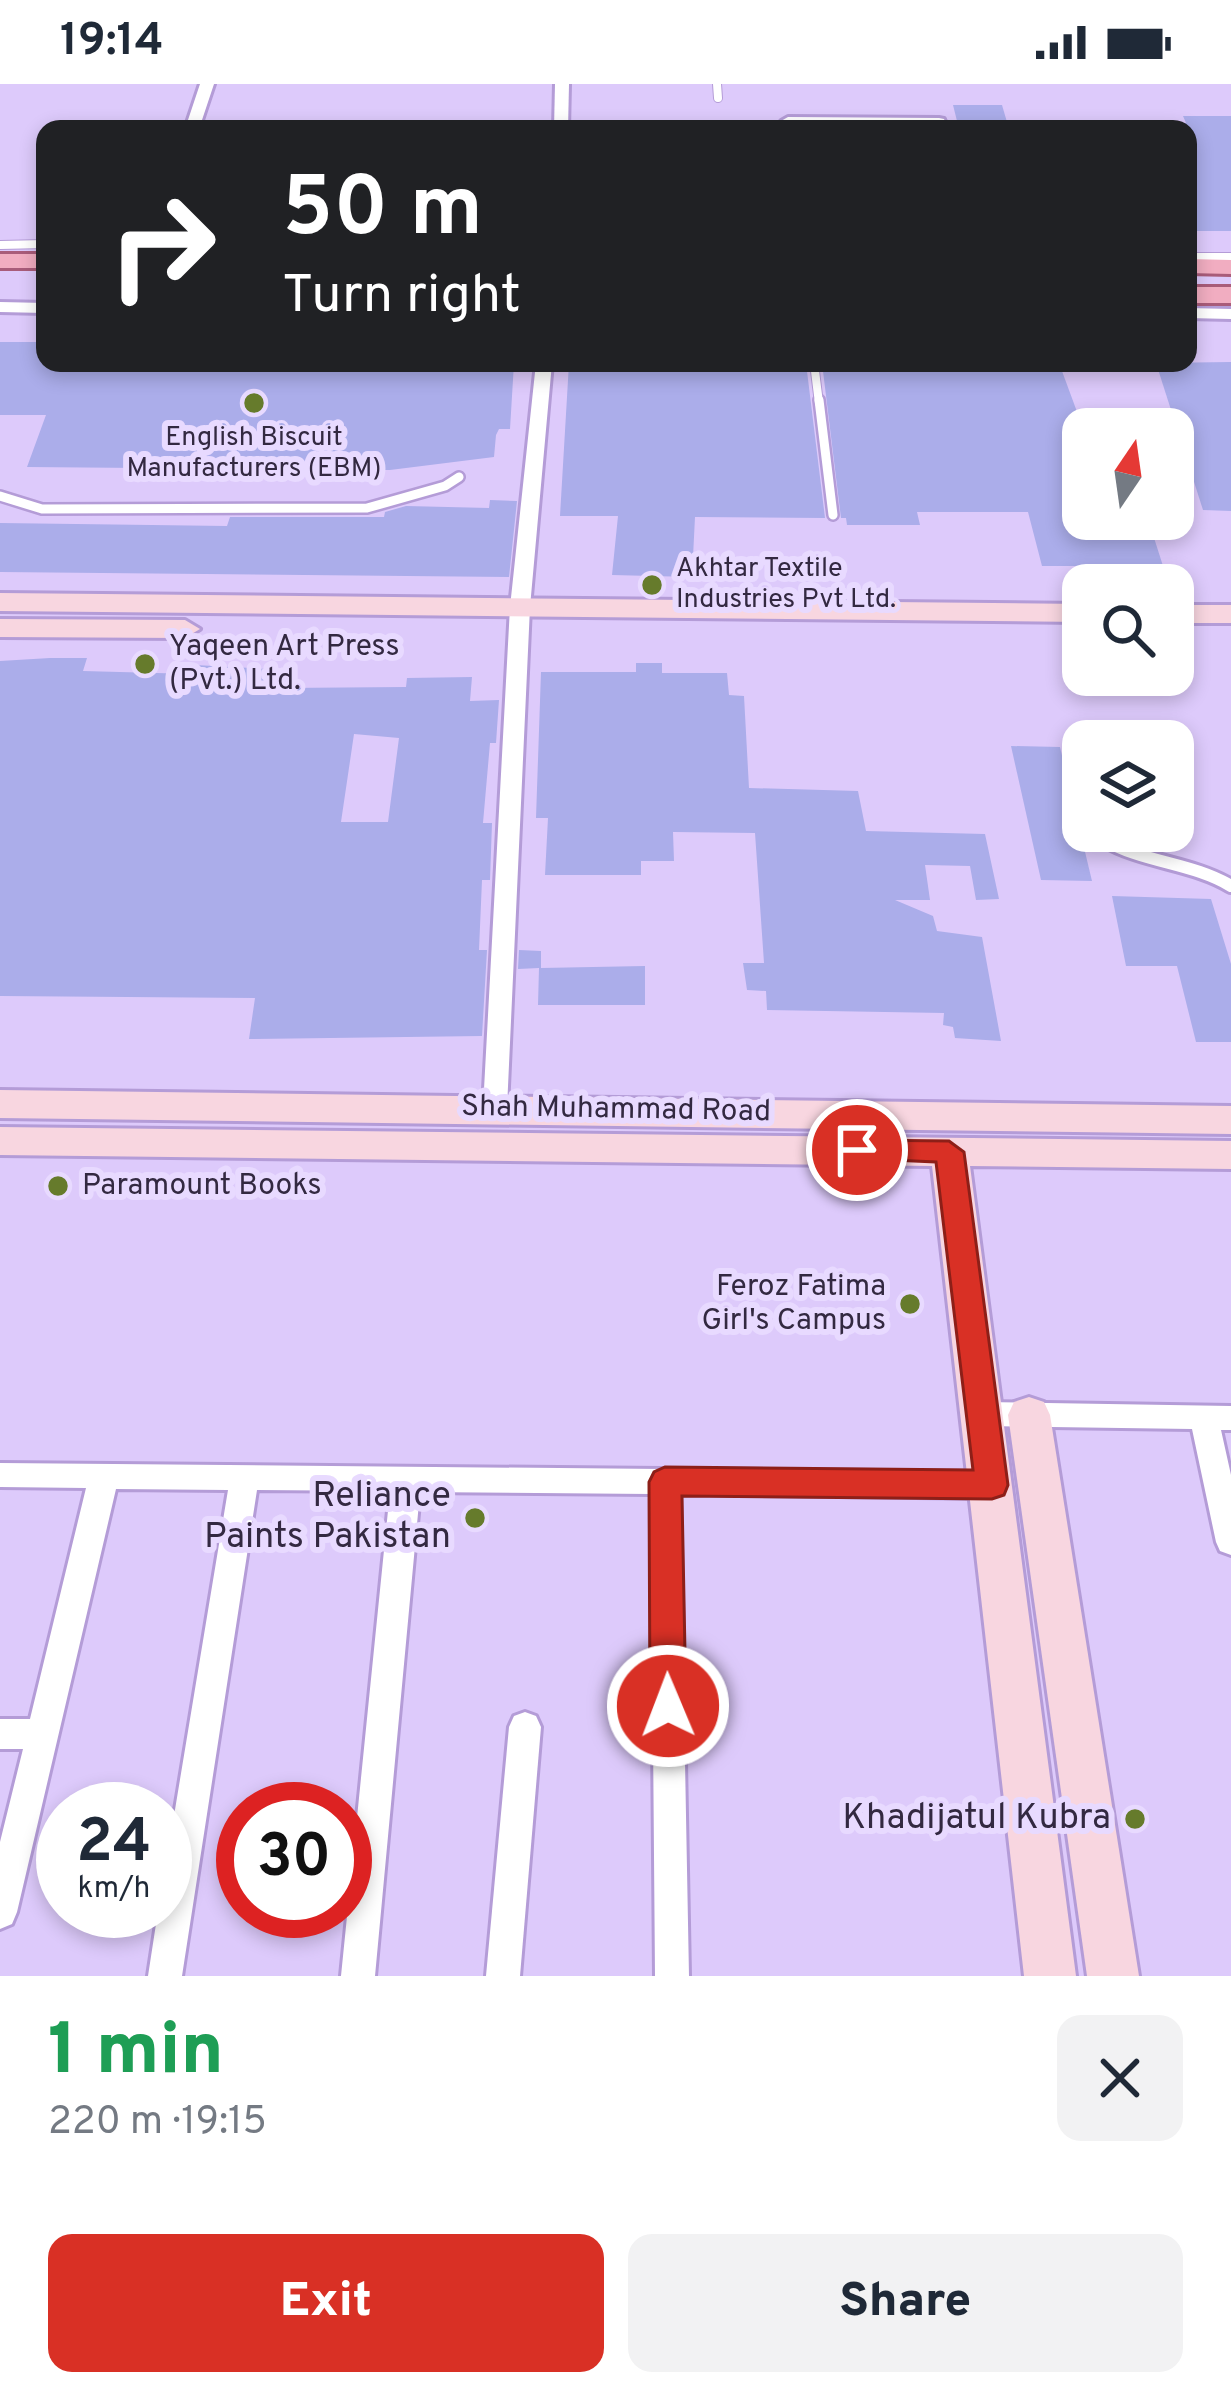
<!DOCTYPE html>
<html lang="en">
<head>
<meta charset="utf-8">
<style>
  :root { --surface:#fff; --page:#f2f2f3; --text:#1f2937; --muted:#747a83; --accent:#d93025 }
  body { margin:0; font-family:Overpass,sans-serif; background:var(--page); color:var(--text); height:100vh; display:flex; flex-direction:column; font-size:45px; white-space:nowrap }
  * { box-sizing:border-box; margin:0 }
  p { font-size:39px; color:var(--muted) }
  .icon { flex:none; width:66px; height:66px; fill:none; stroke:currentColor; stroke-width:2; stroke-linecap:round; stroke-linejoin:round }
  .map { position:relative; height:1892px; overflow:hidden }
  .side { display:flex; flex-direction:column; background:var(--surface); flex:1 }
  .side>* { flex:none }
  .banner { position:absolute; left:36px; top:36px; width:1161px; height:252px; border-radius:24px; box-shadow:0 6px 18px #0003; background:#202124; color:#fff; overflow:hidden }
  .needle { width:78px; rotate:13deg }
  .controls { position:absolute; left:1062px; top:324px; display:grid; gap:24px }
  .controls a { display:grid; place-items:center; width:132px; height:132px; border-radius:24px; background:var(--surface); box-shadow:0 6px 18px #0003; font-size:60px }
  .speed { position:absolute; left:36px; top:1698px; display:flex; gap:24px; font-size:60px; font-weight:700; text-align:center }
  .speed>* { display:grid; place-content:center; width:156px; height:156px; border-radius:50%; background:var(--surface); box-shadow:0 6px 18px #0003; line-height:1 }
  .speed small { font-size:30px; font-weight:400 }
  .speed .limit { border:18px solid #d22; background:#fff; color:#111 }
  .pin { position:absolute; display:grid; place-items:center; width:102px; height:102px; color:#fff; margin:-51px; border:6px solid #fff; border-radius:50%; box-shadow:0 3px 12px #0007 }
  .me { position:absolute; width:132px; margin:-66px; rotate:359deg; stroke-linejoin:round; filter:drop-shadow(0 0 9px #0008) }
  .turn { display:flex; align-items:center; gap:42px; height:252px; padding:0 48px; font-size:54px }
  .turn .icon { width:156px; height:156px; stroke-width:2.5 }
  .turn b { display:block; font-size:84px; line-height:102px }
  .round { display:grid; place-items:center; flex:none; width:126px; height:126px; border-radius:24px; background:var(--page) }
  .summary { display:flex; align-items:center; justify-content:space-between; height:204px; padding:0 48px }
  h1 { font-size:72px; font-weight:800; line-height:90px; color:#1e9e55 }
  .cta { display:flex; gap:24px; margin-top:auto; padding:24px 48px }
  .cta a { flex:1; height:138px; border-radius:24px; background:var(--accent); color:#fff; font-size:48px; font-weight:800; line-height:138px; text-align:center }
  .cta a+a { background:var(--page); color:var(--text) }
  .status { display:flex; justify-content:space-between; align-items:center; height:84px; padding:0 60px; background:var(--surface); direction:ltr }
  .status svg { height:33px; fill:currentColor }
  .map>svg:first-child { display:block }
  .building { fill:#abadea; fill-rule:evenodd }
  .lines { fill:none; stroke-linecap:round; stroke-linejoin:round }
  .lane-far2-casing { stroke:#b49cd7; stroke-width:10 }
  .lane-far1-casing { stroke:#b49cd7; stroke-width:14 }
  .lane-casing { stroke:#b49cd7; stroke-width:18 }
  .street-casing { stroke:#b49cd7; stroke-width:6 }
  .secondary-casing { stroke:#b49cd7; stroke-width:6 }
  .primary-casing { stroke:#a95c7a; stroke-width:6 }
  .lane-far2 { stroke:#fff; stroke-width:8 }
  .lane-far1 { stroke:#fff; stroke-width:9 }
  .lane { stroke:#fff; stroke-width:12 }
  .street { fill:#fff; fill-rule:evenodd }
  .secondary { fill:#f8d6e0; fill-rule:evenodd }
  .primary { fill:#f1adc1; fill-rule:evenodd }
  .route { fill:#d93025; stroke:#8d1f18; stroke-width:3 }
  .poi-dot { fill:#667b2c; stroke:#e8daff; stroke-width:4.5 }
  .labels { text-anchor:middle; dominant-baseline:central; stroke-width:12; stroke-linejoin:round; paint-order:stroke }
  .far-poi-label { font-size:27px; fill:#332941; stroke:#e8daff }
  .poi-label { font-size:30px; fill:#332941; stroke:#e8daff; text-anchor:start }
  .street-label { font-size:30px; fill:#332941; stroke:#e8daff }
  .near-poi-label { font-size:36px; fill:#332941; stroke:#e8daff; text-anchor:end }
</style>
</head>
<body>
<div class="status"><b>19:14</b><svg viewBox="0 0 49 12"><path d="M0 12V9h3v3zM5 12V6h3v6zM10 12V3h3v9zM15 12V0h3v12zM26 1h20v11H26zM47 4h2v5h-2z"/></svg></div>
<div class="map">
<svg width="1231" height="1892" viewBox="0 0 1231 1892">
  <rect width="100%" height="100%" fill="#ddcafb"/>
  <g class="building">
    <polygon points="953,21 1002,21 1009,45 959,45"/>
    <polygon points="1183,32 1231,32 1231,147 1188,147 1188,74 1195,74 1188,45 1180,39 1186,39"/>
    <polygon points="0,258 45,258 45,279 514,279 510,345 499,345 496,351 494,373 390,386 27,383 46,331 0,331"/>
    <polygon points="1231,278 1231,427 1203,426 1156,279"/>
    <polygon points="569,279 806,279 825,434 695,433 692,493 612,491 618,432 560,432"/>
    <polygon points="822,279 1059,279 1083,344 1083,435 1148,435 1163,482 1042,482 1028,428 917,428 920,441 847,441 846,434 841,434"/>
    <polygon points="490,416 517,417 509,493 0,488 0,439 227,442 230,433 384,433 385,428 406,422 489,424"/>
    <path d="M 50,574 L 87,574 L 83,587 L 193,590 L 195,581 L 286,586 L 283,604 L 406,603 L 407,594 L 472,593 L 470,617 L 499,616 L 496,659 L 490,659 L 483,739 L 492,739 L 490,796 L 482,796 L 479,866 L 487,866 L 482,952 L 249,955 L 255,914 L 0,912 L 0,577 ZM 354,650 L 399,654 L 388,738 L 341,738 Z"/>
    <polygon points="636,579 662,579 662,589 727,589 729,611 744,612 749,704 858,707 866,747 985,750 999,815 976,816 970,782 925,781 930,816 895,816 933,832 937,847 982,853 1001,957 955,954 953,943 943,941 944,929 767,926 766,907 747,906 743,879 764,879 755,749 673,748 674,777 641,777 641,791 545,791 548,734 536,734 541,588 636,588"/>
    <polygon points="1011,662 1060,663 1092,797 1041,796"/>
    <polygon points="1112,812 1211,815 1231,880 1231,958 1196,958 1177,882 1126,882"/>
    <polygon points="519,866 541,867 541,884 645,882 645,921 538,921 539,884 518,885"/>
  </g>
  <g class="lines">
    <defs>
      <g id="lane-far2">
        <polyline points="717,0 718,14"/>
        <polyline points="0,161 45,160"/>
        <polyline points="1188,173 1231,173"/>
        <polyline points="814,279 819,319"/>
      </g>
      <g id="lane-far1">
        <polyline points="819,316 833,431"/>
        <polyline points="0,412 42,425 367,424 445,402 459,393"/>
      </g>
      <path id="lane" d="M 1103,755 C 1143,779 1191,778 1231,802"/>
      <g id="street">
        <polygon points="200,0 214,0 199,45 185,45"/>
        <polygon points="555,0 569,0 568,45 554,45"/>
        <polygon points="788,33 939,34 944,35 948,45 796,41 797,45 783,45 781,37"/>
        <polygon points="0,218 45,219 45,229 0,228"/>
        <polygon points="1188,224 1231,225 1231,235 1188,234"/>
        <polygon points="536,279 552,279 530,523 507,1024 504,1030 486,1030 483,1024 510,523"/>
        <polygon points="983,1318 1231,1322 1231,1346 1221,1346 1231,1391 1231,1471 1220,1467 1216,1458 1192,1345 983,1342 973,1338 969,1330 973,1322"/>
        <polygon points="0,1379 992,1388 1002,1392 1007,1401 1002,1410 992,1414 680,1410 689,1892 655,1892 651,1410 420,1408 375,1892 341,1892 390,1407 257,1406 182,1892 148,1892 158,1827 165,1827 165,1786 228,1406 116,1405 17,1828 12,1840 0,1845 0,1758 23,1665 0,1665 0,1635 30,1635 86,1404 0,1403"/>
        <polygon points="525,1628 536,1632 541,1643 520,1892 486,1892 509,1643 514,1632"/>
      </g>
      <g id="secondary">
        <polygon points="0,509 1083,520 1083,538 0,527"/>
        <rect x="1173" y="521" width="58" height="18"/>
        <polygon points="0,535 185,536 200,545 185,554 0,553"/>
        <polygon points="0,1006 1231,1022 1231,1050 0,1034"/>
        <polygon points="0,1043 1231,1057 1231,1085 970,1082 1076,1892 1024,1892 932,1082 0,1071"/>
        <polygon points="1029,1313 1044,1318 1050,1331 1139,1892 1087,1892 1008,1331 1014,1318"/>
      </g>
      <g id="primary">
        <rect x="0" y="170" width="45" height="14"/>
        <polygon points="1188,175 1231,176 1231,190 1188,189"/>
        <rect x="1188" y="203" width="43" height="16"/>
      </g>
    </defs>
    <use href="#lane-far2" class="lane-far2-casing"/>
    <use href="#lane-far1" class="lane-far1-casing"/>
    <use href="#lane" class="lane-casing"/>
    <use href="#street" class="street-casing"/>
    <use href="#secondary" class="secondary-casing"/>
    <use href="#primary" class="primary-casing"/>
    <use href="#lane-far2" class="lane-far2"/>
    <use href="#lane-far1" class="lane-far1"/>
    <use href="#lane" class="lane"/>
    <use href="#street" class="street"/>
    <use href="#secondary" class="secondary"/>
    <use href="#primary" class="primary"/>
  </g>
  <polygon class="route" points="857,1056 949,1057 964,1068 1008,1401 1004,1411 992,1415 682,1412 686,1622 681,1634 668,1639 656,1634 650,1622 649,1398 654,1388 665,1383 973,1386 936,1078 847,1074 843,1066 847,1059"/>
  <g class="poi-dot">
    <circle cx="254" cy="319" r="12"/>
    <circle cx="652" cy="501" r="12"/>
    <circle cx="145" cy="580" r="12"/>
    <circle cx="58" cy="1102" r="12"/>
    <circle cx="910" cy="1220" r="12"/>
    <circle cx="475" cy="1434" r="12"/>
    <circle cx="1135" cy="1735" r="12"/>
  </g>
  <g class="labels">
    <g class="far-poi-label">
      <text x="254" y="354">English Biscuit<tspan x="254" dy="31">Manufacturers (EBM)</tspan></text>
      <text x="676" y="485" text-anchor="start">Akhtar Textile<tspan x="676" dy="31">Industries Pvt Ltd.</tspan></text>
    </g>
    <g class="poi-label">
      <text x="169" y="563">Yaqeen Art Press<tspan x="169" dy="34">(Pvt.) Ltd.</tspan></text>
      <text x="82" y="1102">Paramount Books</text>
      <text x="886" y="1203" text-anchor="end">Feroz Fatima<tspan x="886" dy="34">Girl's Campus</tspan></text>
    </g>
    <g class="street-label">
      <text transform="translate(616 1026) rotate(1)">Shah Muhammad Road</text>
    </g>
    <g class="near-poi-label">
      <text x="451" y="1413">Reliance<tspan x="451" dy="41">Paints Pakistan</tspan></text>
      <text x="1111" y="1735">Khadijatul Kubra</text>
    </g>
  </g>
</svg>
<div class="controls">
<a><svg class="needle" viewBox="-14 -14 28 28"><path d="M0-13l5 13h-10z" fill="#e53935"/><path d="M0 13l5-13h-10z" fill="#747a83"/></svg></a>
<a><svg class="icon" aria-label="search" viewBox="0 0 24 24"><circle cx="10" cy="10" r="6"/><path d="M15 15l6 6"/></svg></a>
<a><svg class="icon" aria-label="layers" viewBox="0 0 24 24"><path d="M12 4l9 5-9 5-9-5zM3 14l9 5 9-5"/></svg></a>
</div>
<div class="speed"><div>24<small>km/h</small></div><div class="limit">30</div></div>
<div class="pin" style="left:857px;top:1066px;background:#d93025"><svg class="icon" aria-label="arrive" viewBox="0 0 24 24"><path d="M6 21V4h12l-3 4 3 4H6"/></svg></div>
<svg class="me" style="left:668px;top:1622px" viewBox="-20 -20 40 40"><circle r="17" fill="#d93025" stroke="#fff" stroke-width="3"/><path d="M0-11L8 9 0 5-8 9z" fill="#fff"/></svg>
<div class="banner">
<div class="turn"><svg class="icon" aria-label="right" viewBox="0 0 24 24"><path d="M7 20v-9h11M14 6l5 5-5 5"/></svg><div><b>50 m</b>Turn right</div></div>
</div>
</div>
<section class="side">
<div class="summary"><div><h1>1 min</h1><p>220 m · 19:15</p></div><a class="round"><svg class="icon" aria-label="close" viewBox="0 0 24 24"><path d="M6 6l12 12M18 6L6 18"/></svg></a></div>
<div class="cta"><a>Exit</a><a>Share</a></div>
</section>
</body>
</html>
